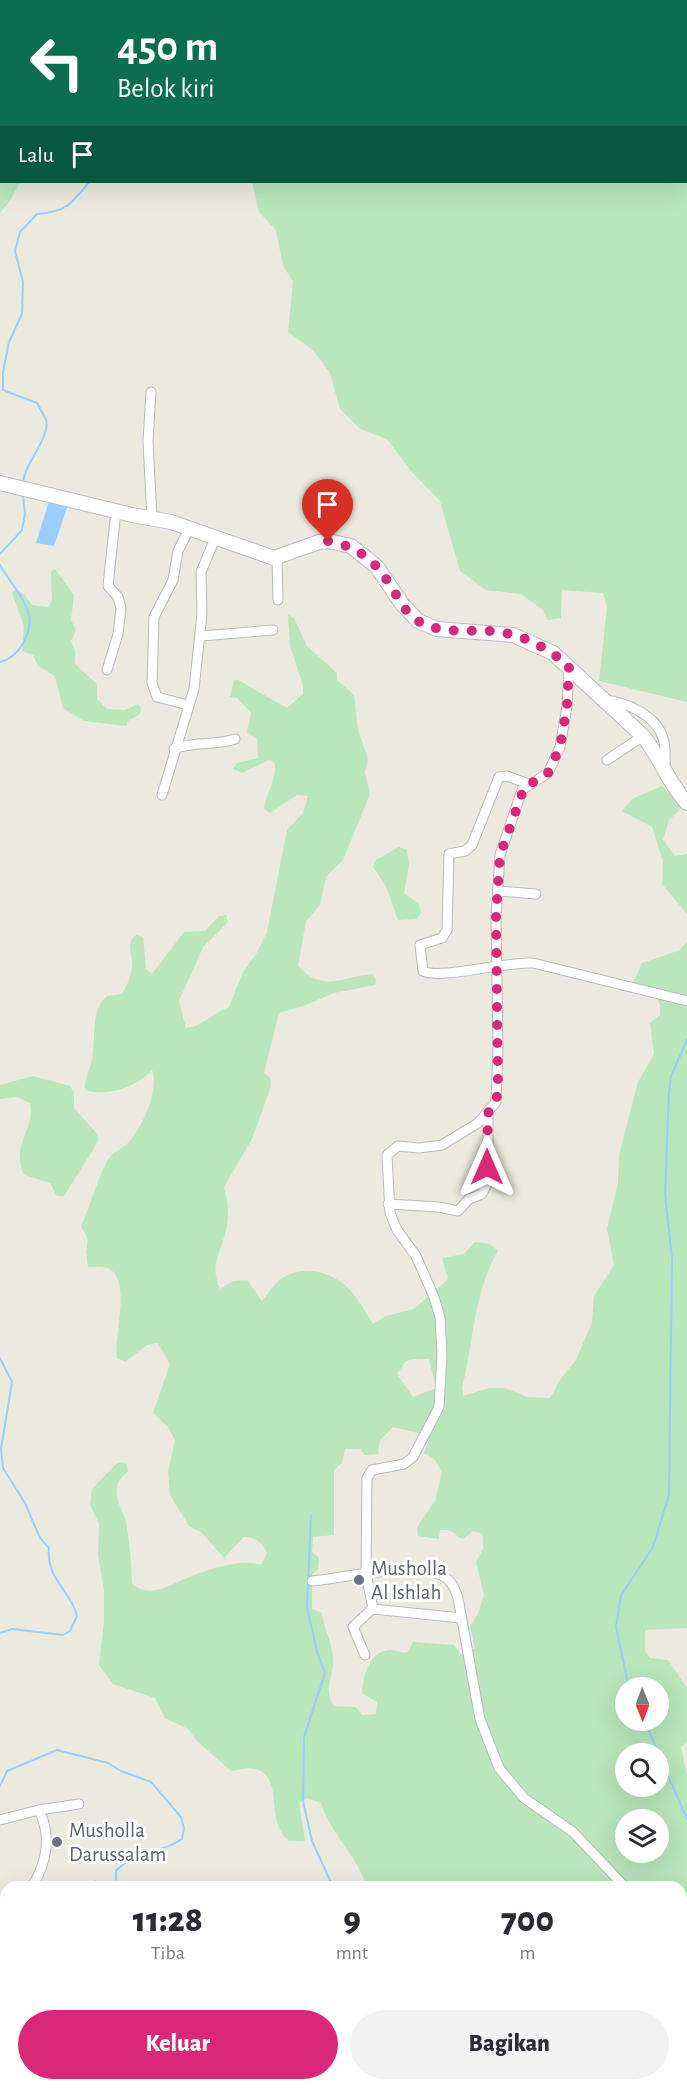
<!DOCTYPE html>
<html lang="id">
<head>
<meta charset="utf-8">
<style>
  :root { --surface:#fff; --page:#f2f2f3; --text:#2b2b33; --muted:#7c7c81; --accent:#db2777 }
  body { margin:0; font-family:"Alegreya Sans",sans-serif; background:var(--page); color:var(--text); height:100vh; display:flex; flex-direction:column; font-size:22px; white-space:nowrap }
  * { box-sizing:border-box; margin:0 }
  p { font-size:20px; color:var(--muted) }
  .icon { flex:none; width:33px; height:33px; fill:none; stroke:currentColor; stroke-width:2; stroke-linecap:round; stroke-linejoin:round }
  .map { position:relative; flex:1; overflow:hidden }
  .side { position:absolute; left:0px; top:1881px; width:687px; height:210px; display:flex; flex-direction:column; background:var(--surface); border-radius:18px 18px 0 0; box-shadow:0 6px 24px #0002 }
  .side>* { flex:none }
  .guide { position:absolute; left:0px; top:0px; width:687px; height:183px; box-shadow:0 6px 24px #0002; background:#0b6e4f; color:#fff; overflow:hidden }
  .needle { width:39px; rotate:179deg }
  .tools { position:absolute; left:615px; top:1677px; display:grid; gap:12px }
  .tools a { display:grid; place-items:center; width:54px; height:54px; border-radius:50%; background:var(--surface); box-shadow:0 6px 24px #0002; font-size:30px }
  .pin { position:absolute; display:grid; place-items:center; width:51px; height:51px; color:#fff; margin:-62px -26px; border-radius:50% 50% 50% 0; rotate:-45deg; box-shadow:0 0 6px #0007 }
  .pin .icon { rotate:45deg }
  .me { position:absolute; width:66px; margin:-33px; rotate:0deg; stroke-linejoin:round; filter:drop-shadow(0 0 4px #0008) }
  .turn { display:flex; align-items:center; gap:21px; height:126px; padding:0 18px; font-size:27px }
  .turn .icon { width:78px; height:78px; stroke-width:2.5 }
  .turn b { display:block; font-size:42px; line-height:51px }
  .then { display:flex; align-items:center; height:57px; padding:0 18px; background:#0003; gap:12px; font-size:22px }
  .eta { display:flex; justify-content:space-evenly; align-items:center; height:102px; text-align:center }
  .eta b { font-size:36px; font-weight:800; line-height:42px }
  .primary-button { display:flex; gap:12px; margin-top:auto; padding:12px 18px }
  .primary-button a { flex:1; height:69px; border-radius:36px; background:var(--accent); color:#fff; font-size:24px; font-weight:800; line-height:69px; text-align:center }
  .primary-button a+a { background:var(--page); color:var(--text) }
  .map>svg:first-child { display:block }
  .green { fill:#b9e6bb; fill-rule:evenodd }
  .water { fill:#9bceff }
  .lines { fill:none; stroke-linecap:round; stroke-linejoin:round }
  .stream { stroke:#9bceff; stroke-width:2 }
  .street-casing { stroke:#b7b9bf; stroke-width:11 }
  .secondary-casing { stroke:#b8bbc2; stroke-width:16 }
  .street { stroke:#fff; stroke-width:9 }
  .secondary { stroke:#fff; stroke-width:14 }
  .route { stroke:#db2777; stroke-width:10; stroke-dasharray:0 18 }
  .worship-dot { fill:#6b7280; stroke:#fff; stroke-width:2 }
  .labels { text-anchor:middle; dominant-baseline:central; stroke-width:6; stroke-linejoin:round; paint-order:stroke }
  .worship-label { font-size:21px; fill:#5b616d; stroke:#fff; text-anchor:start }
</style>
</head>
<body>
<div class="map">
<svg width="687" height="2091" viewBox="0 0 687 2091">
  <rect width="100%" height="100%" fill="#eceade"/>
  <g class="green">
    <polygon points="233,0 687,0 687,702 599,681 607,607 603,593 562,590 561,618 548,620 543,610 521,594 486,590 460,571 440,501 411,471 387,439 360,429 340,409 330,373 313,350 288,332 293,281 283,266 276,230 259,212 252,182 686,182 686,2"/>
    <polygon points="0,72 2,182 20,182 10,201 0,213"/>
    <polygon points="55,569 74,595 71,620 76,630 71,641 75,651 75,664 97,684 97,699 107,709 125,710 138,704 141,707 140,714 128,721 127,726 84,721 63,708 55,676 38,666 33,655 22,651 24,626 12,593 16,589 25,595 32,605 48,607 52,601 51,572"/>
    <path d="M 288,614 L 294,618 L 307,646 L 337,673 L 337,680 L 354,695 L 358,730 L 368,759 L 365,773 L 370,794 L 343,860 L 326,877 L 320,905 L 306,921 L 298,966 C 323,993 342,977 372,974 L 376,979 L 375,985 L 334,993 L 306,1005 L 279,1013 L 264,1073 L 270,1078 L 271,1086 L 252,1139 L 224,1187 C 228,1202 230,1218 225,1234 C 219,1257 210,1265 220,1289 L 233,1281 L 247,1280 L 262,1301 C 268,1294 273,1285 280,1280 C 304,1261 340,1274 355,1296 C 362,1305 367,1315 373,1324 L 386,1316 L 414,1309 L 445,1282 L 448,1278 L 442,1258 L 464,1254 L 475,1242 L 490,1244 L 498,1251 C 473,1294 474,1341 462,1388 L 463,1396 L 489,1388 L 505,1388 L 527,1397 L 550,1398 L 562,1377 L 576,1360 L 592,1322 L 594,1296 L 614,1265 L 607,1229 L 618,1183 L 619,1155 L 638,1082 L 654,1054 L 650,1023 L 660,1015 L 660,1005 L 653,989 L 632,985 L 642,963 L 680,950 L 687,942 L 687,1628 L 645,1630 L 645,1651 L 650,1658 L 668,1660 L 687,1688 L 687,1741 L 681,1747 L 687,1776 L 687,2091 L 420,2091 L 420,2085 L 681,2085 L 681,1887 L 367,1887 C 357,1855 331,1835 321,1803 L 307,1798 L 299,1803 L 305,1841 L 289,1841 C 263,1820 286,1777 255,1769 C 249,1767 238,1770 231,1771 L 197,1741 L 188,1729 L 165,1718 L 155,1698 L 113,1684 L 99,1665 L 104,1622 L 104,1591 L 98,1555 L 99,1524 L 90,1505 L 92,1489 L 116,1464 L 121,1462 L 127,1464 L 128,1471 C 124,1475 118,1480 117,1486 C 114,1499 123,1510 126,1522 C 130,1543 131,1563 132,1584 C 152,1600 172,1583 192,1576 C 210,1569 243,1558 261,1565 L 267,1553 C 263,1543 256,1537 244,1537 L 224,1558 L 202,1533 L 189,1526 L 170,1495 L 168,1471 L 175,1441 L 169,1428 L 153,1413 L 170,1364 L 158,1343 L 147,1345 L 125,1362 L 117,1358 C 113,1339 133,1277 107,1268 C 101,1266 93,1267 88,1267 L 86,1252 L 88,1239 L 81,1226 C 91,1205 96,1182 107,1161 C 112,1151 121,1150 128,1143 C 142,1128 160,1090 152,1070 C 137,1087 108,1097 85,1090 C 84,1078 90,1070 92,1059 C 96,1039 90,1010 107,996 L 122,994 C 127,986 131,977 132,967 C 134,954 124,945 136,935 L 143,937 L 146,969 L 152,974 L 184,932 L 205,931 L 219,916 L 226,915 L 228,922 L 203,947 L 179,1001 L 186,1028 C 201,1027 214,1013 229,1007 L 243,972 L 256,954 L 267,932 L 287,830 L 303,813 L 308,796 L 297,795 L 270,813 L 264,809 C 267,790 275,786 275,764 L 269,760 L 242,773 L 233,769 L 237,763 L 258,758 L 257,739 L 247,732 L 251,713 L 237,698 L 230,697 L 234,680 L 238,680 L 287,708 L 303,694 L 303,685 L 290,646 ZM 414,1359 L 429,1359 L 436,1388 L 413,1397 L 397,1374 L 406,1361 ZM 393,1427 L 418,1433 L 429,1440 L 424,1453 L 435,1460 L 442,1473 L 435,1501 L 417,1527 L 418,1536 L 439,1539 L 440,1530 C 457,1529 453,1536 463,1539 L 473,1531 L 483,1534 L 483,1549 L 476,1562 L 484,1595 L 478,1614 L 470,1626 L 475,1649 L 461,1654 L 454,1645 L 413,1642 L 408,1652 C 401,1654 399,1651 393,1650 C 370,1648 363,1675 362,1693 L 377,1702 L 376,1714 L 362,1715 L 356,1707 L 334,1706 C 324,1690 331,1681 333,1665 C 335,1648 324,1630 322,1613 L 312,1609 L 312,1574 L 318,1570 L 319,1558 L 312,1552 L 313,1537 L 334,1535 L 334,1470 L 342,1463 L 345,1449 L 361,1449 L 364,1455 L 378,1454 L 380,1440 ZM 626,1688 L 658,1688 L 658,1720 L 626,1720 ZM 626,1754 L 658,1754 L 658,1786 L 626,1786 ZM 626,1820 L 658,1820 L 658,1852 L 626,1852 Z"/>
    <polygon points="662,786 683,807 669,820 663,840 675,856 687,854 687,914 662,884 663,861 652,827 622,811 632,799"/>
    <polygon points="399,847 407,850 409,865 404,893 419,904 421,913 416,919 398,920 386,886 373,867 376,860"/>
    <path d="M 33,1076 L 70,1086 L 74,1093 L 74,1108 L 98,1135 L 98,1142 L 64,1196 L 57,1196 L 50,1183 L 24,1175 C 10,1143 36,1130 30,1103 L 17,1097 L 0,1099 L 0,1085 Z"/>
    <polygon points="6,1936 6,2085 108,2085 108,2091 0,2091 0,1942"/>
    <polygon points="124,2085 403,2085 399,2091 118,2091"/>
  </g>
  <polygon class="water" points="49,501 68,505 54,546 36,543"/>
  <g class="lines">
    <g class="stream">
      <polyline points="152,2 153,0"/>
      <path d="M 23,483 C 24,464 51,437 46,420 C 44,415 40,409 37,403 L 3,390 L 3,372 L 9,342 L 22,314 L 23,282 L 15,251 L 20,232 L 37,214 C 66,212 72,204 89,182"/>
      <polyline points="0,554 22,530 25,514 23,495"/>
      <path d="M 0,565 C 15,593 43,611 22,645 C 17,653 9,660 0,662"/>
      <path d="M 0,1358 L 12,1382 L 1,1449 L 3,1468 L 25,1503 L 40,1538 L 49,1548 C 46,1580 71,1590 77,1616 L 70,1631 L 63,1635 L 12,1629 L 0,1633"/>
      <polyline points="311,1516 307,1607 317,1652 325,1673 304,1737 303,1801 312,1841 333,1887"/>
      <polyline points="629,1688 616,1627 621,1595 653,1547 669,1495 672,1258 665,1194 669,1093 671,1076 687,1040"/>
      <polyline points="644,1720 687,1819"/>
      <path d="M 0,1786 L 7,1771 L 57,1750 L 108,1763 L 121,1771 L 151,1782 L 181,1817 L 184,1828 L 182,1839 C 161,1854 133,1851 116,1871 L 116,1887"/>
      <polyline points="24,2085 25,2091"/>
      <polyline points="401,2085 404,2091"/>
    </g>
    <defs>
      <g id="street">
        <polyline points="151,392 148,442 152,518"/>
        <polyline points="277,558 278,600"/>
        <polyline points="201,636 273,630"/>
        <polyline points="107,670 118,634 121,608 118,597 108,586 116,511"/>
        <path d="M 606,700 C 627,703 656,715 663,738 C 666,746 665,757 665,766"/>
        <polyline points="188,705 157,697 152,683 154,617 173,580 178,551 190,527"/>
        <path d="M 174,749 C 194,741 215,746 235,739"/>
        <polyline points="607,760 643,736"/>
        <path d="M 528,784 L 507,776 L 499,777 L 472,845 L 465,851 L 449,854 L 447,930 L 442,938 L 420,945 L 423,971 C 438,980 508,961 533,963 L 687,1001"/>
        <polyline points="162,795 194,689 202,614 201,572 216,536"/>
        <polyline points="498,891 536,894"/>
        <polyline points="388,1204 439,1207 458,1211 469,1199 482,1194 488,1181 488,1113"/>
        <path d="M 312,1581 C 343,1578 415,1561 443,1576 C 452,1581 455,1589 458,1598 L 480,1719 L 499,1768 L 524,1798 L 573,1832 L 625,1887"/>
        <polyline points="461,1618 373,1609 366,1573 367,1478 372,1470 404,1464 413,1457 439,1407 442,1355 440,1317 434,1297 416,1256 397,1230 390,1213 387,1155 398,1146 419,1148 442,1145 478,1123 496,1102 498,1051 496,916 500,855 522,790 548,773 560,747 567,706 569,667"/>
        <polyline points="365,1655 353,1627 372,1609"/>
        <polyline points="0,1820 39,1810 79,1804"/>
        <path d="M 32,1887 C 47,1862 52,1837 39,1810"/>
        <polyline points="95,1887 95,1886"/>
        <polyline points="0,1913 6,1916"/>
        <polyline points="645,2085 646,2091"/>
      </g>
      <path id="secondary" d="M 0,483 L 132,515 L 171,522 L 274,558 L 319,542 L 328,541 L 351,546 L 377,567 L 402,604 L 418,621 L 437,629 L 513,635 L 553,653 L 643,736 C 660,757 668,783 687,803"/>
    </defs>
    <use href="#street" class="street-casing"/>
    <use href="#secondary" class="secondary-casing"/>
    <use href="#street" class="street"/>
    <use href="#secondary" class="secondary"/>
  </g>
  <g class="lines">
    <path class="route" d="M 328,541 C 363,548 377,563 395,593 C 401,603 407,614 418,621 C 443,636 473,628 500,632 C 526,636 550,650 569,666 L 567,706 L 560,747 L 548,773 L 524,788 L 500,855 L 496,916 L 498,1089 L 496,1102 L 488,1113 L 487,1167"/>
  </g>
  <g class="worship-dot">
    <circle cx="359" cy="1580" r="6"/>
    <circle cx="57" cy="1842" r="6"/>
  </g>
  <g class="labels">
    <g class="worship-label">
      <text x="371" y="1568">Musholla<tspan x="371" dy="24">Al Ishlah</tspan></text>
      <text x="69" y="1830">Musholla<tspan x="69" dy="24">Darussalam</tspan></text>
    </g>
  </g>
</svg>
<div class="tools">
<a><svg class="needle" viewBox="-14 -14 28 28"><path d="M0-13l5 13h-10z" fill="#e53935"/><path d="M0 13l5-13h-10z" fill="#7c7c81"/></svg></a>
<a><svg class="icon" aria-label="search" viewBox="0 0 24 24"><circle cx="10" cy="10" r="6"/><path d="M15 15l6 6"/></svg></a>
<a><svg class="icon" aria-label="layers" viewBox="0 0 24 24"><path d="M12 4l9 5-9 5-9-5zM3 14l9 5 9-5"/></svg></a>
</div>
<div class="pin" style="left:328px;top:541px;background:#d93025"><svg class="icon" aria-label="arrive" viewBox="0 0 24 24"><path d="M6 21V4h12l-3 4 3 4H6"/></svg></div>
<svg class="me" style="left:487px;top:1167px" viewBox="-20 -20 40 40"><path d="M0-17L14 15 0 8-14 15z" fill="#db2777" stroke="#fff" stroke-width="4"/></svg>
<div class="guide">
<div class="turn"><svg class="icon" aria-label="left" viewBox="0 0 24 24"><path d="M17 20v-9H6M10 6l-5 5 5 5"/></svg><div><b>450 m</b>Belok kiri</div></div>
<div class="then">Lalu<svg class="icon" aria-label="arrive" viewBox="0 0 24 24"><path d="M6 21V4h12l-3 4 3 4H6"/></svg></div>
</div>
<section class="side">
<div class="eta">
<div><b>11:28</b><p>Tiba</p></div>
<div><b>9</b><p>mnt</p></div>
<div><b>700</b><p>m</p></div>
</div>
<div class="primary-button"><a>Keluar</a><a>Bagikan</a></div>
</section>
</div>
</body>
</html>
